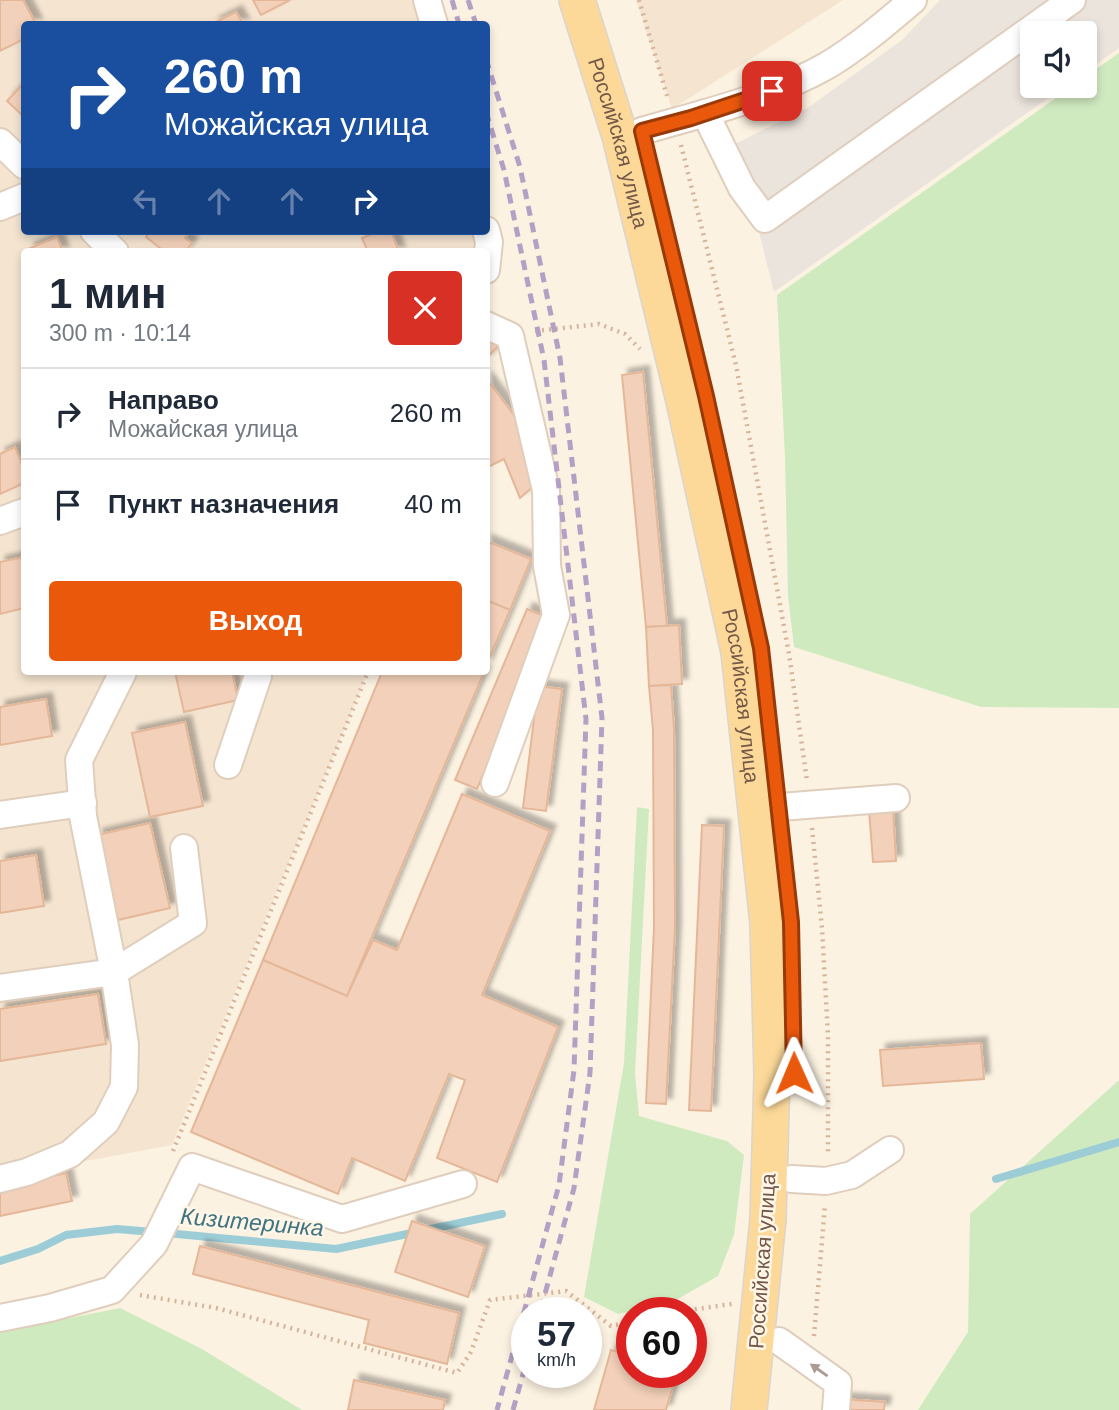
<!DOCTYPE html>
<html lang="ru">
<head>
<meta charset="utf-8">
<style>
  :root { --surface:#fff; --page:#f6f6f7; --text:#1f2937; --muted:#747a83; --line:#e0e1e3; --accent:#ea580c }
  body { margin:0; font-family:Arial,sans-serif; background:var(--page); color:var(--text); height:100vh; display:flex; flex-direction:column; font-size:26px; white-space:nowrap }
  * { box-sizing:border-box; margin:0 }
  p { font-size:23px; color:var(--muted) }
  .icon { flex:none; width:38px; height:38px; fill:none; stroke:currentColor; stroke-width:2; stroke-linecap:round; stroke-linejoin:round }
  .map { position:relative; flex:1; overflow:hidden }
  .panel { position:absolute; left:21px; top:248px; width:469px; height:427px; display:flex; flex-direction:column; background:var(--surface); border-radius:7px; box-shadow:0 4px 10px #0003 }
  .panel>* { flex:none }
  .guide { position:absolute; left:21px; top:21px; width:469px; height:214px; border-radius:7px; box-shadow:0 4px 10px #0003; background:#1a4fa0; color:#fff; overflow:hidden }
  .tools { position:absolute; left:1020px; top:21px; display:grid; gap:14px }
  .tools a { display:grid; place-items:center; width:77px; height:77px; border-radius:7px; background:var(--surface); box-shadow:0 4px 10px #0003; font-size:35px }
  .speed { position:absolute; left:511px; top:1297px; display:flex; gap:14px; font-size:35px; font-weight:700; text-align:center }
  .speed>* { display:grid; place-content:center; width:91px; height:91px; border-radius:50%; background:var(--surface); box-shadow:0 4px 10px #0003; line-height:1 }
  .speed small { font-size:18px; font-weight:400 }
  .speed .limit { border:10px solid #d22; background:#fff; color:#111 }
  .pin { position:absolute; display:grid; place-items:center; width:60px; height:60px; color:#fff; margin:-30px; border-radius:14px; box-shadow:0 4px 10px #0006 }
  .me { position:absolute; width:77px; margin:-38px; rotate:359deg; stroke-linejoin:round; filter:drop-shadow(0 0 5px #0008) }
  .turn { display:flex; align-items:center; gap:24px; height:147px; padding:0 28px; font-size:32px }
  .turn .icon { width:91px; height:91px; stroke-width:2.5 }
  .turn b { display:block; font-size:49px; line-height:60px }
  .lanes { display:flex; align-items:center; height:66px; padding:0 28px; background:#0003; justify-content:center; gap:35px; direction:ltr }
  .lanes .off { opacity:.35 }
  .round { display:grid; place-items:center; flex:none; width:74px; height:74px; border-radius:7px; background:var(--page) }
  .headline { display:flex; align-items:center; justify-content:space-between; height:119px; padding:0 28px }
  h1 { font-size:42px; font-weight:700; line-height:52px }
  .button { display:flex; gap:14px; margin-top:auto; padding:14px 28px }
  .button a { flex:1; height:80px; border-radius:7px; background:var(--accent); color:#fff; font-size:28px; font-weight:700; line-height:80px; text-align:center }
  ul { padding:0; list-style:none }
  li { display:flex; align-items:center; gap:21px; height:91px; padding:0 28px; border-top:2px solid var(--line) }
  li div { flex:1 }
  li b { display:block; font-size:26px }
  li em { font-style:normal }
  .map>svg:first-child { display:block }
  .residential { fill:#f4e4d0 }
  .industrial { fill:#ebe4dd }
  .green { fill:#d0eac0 }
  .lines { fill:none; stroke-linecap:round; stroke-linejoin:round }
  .stream { stroke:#9ccdd7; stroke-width:8 }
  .building { fill:#f2d0b9; stroke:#e5b799; stroke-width:2; filter:url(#shadow) }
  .minor-casing { stroke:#e0cebd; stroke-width:30 }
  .major-casing { stroke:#dbd4cf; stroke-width:38 }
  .path { stroke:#d6b49c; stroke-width:4.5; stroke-dasharray:2 5; stroke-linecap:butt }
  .minor { stroke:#fff; stroke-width:26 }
  .major { stroke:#fcd999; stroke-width:35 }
  .rail { stroke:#b5a0c5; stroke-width:5; stroke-dasharray:10 7; stroke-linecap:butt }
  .oneway { fill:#ac9b91 }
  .route-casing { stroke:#983908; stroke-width:18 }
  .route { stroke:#ea580c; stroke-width:12 }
  .labels { text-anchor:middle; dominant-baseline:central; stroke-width:5; stroke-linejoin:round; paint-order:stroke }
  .street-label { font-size:21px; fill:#745848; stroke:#fff6e8 }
  .water-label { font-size:23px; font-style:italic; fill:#3f7480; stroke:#fff6e8 }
</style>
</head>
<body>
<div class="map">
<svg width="1119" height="1410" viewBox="0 0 1119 1410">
  <defs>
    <filter id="shadow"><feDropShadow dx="6" dy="-6" stdDeviation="2" flood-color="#0004"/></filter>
  </defs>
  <rect width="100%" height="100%" fill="#fcf2e1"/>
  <g class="residential">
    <polygon points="0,0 421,0 427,24 24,24 24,231 478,231 480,252 24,252 24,672 368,672 172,1145 0,1177"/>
    <polygon points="636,0 843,0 672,109"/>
  </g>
  <polygon class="industrial" points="940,0 1119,0 1119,48 1085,72 1085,33 1032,33 1032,86 1065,86 774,292 737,143 809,107 902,40"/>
  <g class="green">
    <polygon points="1119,53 1119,708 981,707 794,647 788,596 785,458 777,295 1073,86 1085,86 1085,77"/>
    <polygon points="637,807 649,809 635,1073 639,1116 727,1141 744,1155 734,1235 718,1276 669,1304 618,1314 584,1297 624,1063"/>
    <polygon points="1119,1080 1119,1410 918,1410 968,1332 970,1214"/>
    <polygon points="120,1308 202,1349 302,1410 0,1410 0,1332"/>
  </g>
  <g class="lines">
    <g class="stream">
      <polyline points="996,1179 1119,1142"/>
      <polyline points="166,1233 336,1249 502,1214"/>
      <polyline points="0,1261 38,1249 66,1235 117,1229 153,1232"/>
    </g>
  </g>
  <g class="building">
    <polygon points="0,0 23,0 36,24 24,24 24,39 0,51"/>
    <polygon points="253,0 290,0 261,15"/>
    <polygon points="236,12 243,24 212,24"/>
    <polygon points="24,83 24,117 7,101"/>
    <polygon points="150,231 190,231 185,238 192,243 185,252 165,252 146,237"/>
    <polygon points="380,231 391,231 399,252 368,252 362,238"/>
    <polygon points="57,237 63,252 30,252 28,249"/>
    <polygon points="486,333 499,345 486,359"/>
    <polygon points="643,372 667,626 646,627 622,375"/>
    <polygon points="486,378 520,423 536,484 520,498 504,459 490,466 486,461"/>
    <polygon points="15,447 24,469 24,483 0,494 0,454"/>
    <polygon points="486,541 531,559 510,610 486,600"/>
    <polygon points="24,557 24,608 0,614 0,562"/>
    <polygon points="486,600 510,610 486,666"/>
    <polygon points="527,609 549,618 477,789 455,780"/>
    <polygon points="679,625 682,684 649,686 646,627"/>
    <polygon points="175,672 232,672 238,700 184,712"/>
    <polygon points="382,672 484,672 347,996 263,960"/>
    <polygon points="671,685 674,729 675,927 666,1104 646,1103 654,927 653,730 649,686"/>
    <polygon points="538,686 562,689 546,811 523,808"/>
    <polygon points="46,699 52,736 0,745 0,707"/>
    <polygon points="185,722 203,806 150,817 132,733"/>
    <polygon points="462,794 550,831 482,995 558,1027 497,1182 437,1158 465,1080 449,1074 405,1181 352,1158 338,1194 191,1132 263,960 347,996 373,940 397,950"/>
    <polygon points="893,808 896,861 873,862 869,810"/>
    <polygon points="150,823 170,908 118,920 97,835"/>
    <polygon points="702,825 724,826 711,1111 689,1110"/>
    <polygon points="36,855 44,906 0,913 0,861"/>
    <polygon points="98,994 106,1044 0,1061 0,1009"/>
    <polygon points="981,1043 984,1079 883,1086 880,1050"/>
    <polygon points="66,1173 72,1201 0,1216 0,1188"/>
    <polygon points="412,1221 485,1246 468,1297 395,1272"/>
    <polygon points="200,1246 459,1313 447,1364 364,1343 369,1320 193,1274"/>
    <polygon points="611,1350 632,1356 632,1372 677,1372 666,1410 594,1410"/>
    <polygon points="354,1380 445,1400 443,1410 348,1410"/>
    <polygon points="828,1398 885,1402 884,1410 827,1410"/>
  </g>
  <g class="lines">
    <defs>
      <g id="minor">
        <polyline points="427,0 434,24"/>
        <polyline points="705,113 742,188 765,219 1072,0"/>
        <path d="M 642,131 C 704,113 770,98 828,65 C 858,47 886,23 913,0"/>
        <polyline points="0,142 24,165"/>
        <polyline points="0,207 24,197"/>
        <polyline points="486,230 489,242 486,270"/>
        <polyline points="94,231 115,252"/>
        <polyline points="486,325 510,336 546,490 547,566 556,615 495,783"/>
        <polyline points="0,521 24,512"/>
        <polyline points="228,765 258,676 258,672"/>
        <polyline points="780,807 896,798"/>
        <polyline points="0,815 83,803"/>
        <polyline points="0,988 114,972 193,923 184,848"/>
        <polyline points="0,1179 27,1172 70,1154 106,1122 124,1087 125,1045 114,972 83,816 79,760 123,672"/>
        <polyline points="792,1179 826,1181 852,1175 890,1150"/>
        <polyline points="0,1318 50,1308 112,1290 154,1244 192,1167 342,1219 463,1184"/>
        <polyline points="779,1341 838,1383 836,1410"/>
      </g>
      <g id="major">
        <path id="s1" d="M 577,0 L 620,136 L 684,401 L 739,652 L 768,924 L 772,1074 L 768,1219 L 749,1410"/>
      </g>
    </defs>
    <use href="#minor" class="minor-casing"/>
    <use href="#major" class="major-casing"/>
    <g class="path">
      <polyline points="639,0 668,99"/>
      <polyline points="681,145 736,365 789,654 807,781"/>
      <polyline points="535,331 599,324 625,334 640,349"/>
      <polyline points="812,828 822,928 828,1035 828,1154"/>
      <polyline points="173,1151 368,672"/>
      <polyline points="140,1295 216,1308 457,1373 471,1352 490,1300 566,1291 611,1326 632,1322"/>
      <polyline points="674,1312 732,1304"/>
      <polyline points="814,1336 825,1205"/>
    </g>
    <use href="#minor" class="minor"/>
    <use href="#major" class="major"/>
    <g class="rail">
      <polyline points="452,0 459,24"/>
      <polyline points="468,0 476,24"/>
      <polyline points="486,59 520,167 560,358 602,718 590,1073 574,1188 540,1312"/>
      <polyline points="486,112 504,170 544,360 586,719 574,1070 559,1185 497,1410"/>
      <polyline points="513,1410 527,1360"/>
    </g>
  </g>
  <defs><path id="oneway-solid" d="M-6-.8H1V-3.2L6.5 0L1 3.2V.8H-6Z" transform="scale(1.75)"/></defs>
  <use class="oneway" href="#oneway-solid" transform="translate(819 1370) rotate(-145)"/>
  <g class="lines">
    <defs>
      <polyline id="route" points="772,91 691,118 642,131 706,396 761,648 791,922 794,1073"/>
    </defs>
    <use href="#route" class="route-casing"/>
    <use href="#route" class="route"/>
  </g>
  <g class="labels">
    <g class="street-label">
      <text stroke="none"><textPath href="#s1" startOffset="149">Российская улица</textPath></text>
      <text stroke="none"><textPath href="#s1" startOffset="716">Российская улица</textPath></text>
      <text transform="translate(762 1261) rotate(-86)">Российская улица</text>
    </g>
    <g class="water-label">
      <text transform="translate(252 1222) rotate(5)">Кизитеринка</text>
    </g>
  </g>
</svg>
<div class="tools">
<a><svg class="icon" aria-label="sound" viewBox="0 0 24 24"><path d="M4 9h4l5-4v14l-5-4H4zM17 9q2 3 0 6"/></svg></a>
</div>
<div class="speed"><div>57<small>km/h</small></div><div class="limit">60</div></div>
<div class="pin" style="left:772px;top:91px;background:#d93025"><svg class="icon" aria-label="arrive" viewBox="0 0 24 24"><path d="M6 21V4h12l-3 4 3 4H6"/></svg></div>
<svg class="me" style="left:794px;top:1073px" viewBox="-20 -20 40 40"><path d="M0-17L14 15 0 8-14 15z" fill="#ea580c" stroke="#fff" stroke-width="4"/></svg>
<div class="guide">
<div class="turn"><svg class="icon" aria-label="right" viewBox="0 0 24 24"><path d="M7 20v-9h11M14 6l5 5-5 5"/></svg><div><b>260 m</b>Можайская улица</div></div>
<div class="lanes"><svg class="icon off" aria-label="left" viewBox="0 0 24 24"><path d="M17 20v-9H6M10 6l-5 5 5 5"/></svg><svg class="icon off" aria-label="ahead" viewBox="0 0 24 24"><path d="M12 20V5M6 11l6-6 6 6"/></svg><svg class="icon off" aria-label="ahead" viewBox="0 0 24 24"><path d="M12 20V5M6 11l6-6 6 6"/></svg><svg class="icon" aria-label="right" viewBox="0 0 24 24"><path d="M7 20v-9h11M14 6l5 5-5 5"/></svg></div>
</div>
<section class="panel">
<div class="headline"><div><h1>1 мин</h1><p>300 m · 10:14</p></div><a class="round" style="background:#d93025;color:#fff"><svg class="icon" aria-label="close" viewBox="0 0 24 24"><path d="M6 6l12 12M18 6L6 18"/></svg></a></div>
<ul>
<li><svg class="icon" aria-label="right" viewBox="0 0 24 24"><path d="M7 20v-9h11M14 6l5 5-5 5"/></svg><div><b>Направо</b><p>Можайская улица</p></div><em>260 m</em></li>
<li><svg class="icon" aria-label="arrive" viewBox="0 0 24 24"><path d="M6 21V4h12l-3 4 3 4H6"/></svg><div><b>Пункт назначения</b></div><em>40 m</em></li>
</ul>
<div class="button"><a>Выход</a></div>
</section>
</div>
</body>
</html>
